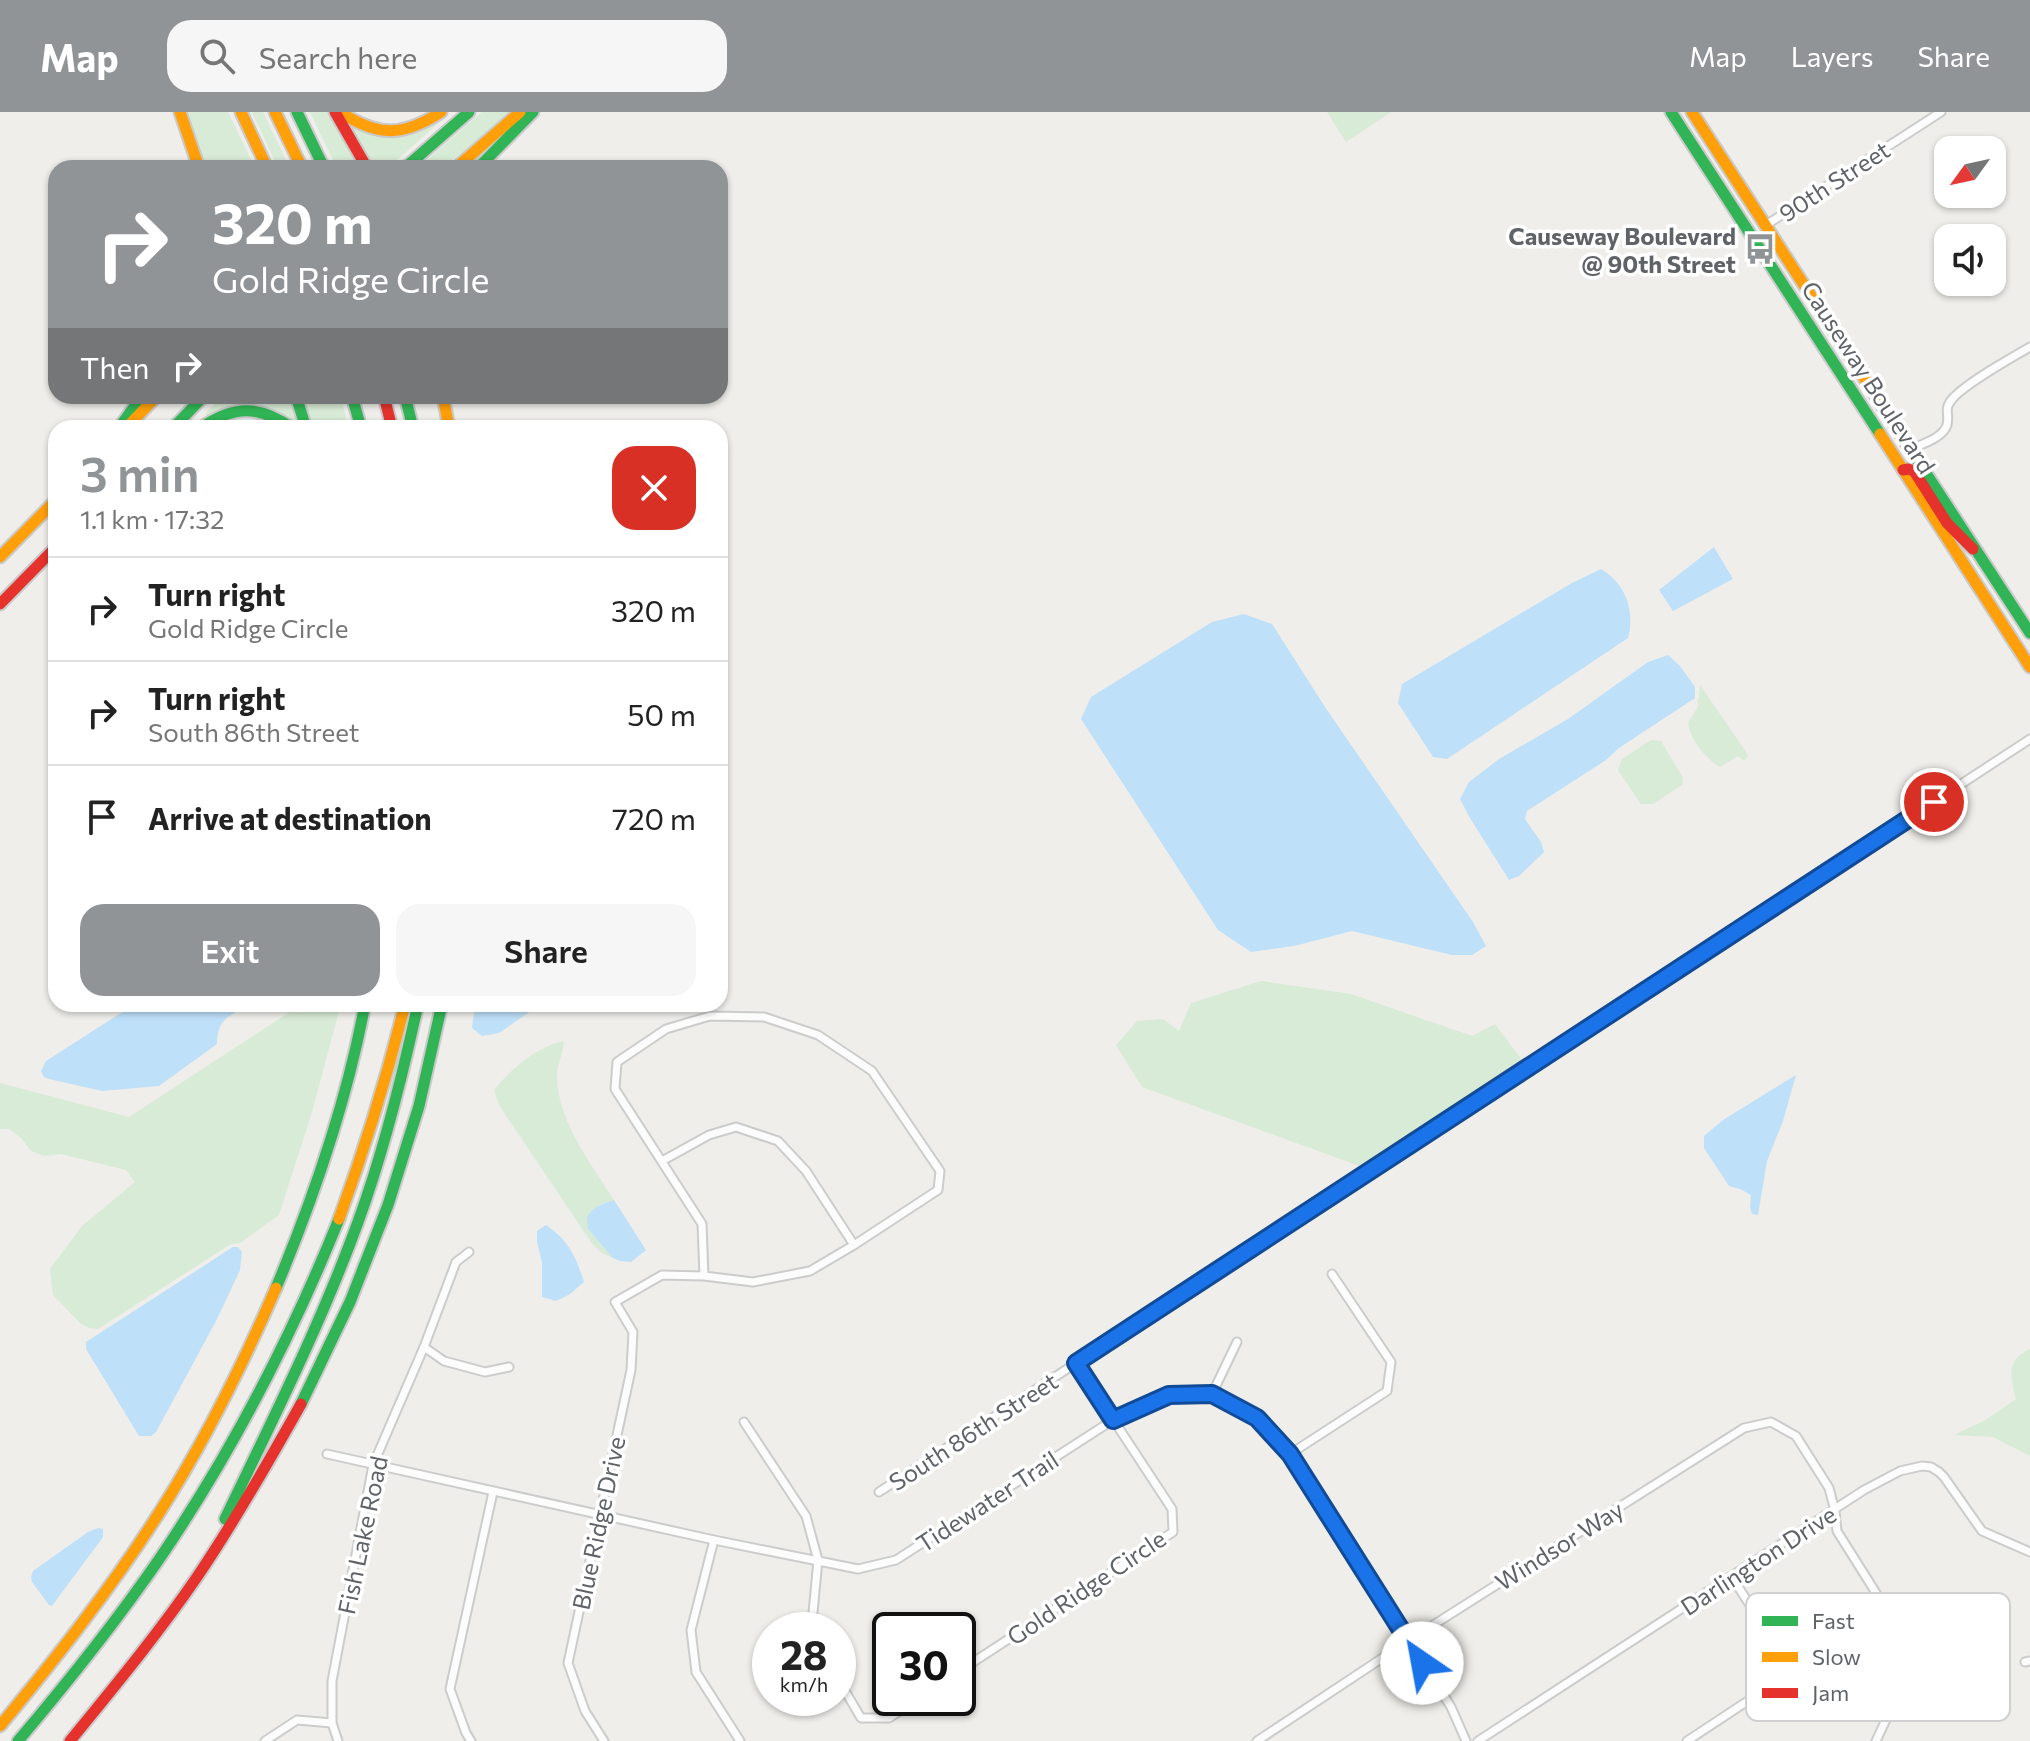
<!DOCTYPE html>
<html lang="en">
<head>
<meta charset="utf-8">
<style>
  :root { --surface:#fff; --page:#f6f6f6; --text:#222; --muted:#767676; --line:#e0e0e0; --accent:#919496 }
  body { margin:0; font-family:Commissioner,sans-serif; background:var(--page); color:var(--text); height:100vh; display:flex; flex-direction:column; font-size:30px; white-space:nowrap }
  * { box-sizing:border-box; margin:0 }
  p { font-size:26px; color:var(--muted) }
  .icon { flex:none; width:44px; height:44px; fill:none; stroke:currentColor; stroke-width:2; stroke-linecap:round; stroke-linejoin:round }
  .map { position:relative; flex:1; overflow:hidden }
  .panel { position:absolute; left:48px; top:308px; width:680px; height:592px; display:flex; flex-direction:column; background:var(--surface); border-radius:24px; box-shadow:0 2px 6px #0004 }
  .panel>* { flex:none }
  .banner { position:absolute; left:48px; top:48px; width:680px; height:244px; border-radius:24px; box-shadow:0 2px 6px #0004; background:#919496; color:#fff; overflow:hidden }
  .needle { width:52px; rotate:237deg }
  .buttons { position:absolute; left:1934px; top:24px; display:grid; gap:16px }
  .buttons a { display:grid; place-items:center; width:72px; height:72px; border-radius:16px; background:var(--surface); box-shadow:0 2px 6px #0004; font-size:40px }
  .speed { position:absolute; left:752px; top:1500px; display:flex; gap:16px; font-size:40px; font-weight:700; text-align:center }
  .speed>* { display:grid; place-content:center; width:104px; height:104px; border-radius:50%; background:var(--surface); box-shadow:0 2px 6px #0004; line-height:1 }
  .speed small { font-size:20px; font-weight:400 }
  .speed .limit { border:4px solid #111; border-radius:12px; background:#fff; color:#111 }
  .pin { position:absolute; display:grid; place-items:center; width:68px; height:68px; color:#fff; margin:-34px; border:4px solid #fff; border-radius:50%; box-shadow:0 2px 8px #0007 }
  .me { position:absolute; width:88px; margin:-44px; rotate:327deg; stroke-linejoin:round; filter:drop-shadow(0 0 6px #0008) }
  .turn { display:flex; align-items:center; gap:28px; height:168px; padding:0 32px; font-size:36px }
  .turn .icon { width:104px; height:104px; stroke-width:2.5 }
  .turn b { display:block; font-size:56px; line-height:68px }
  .then { display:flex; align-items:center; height:76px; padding:0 32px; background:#0003; gap:16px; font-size:30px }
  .round { display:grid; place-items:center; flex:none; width:84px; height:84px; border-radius:24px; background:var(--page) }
  .head { display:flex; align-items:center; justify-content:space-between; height:136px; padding:0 32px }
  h1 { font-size:48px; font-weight:600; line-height:60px; color:var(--accent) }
  .button { display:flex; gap:16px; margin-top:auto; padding:16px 32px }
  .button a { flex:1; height:92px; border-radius:24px; background:var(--accent); color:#fff; font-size:32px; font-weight:600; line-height:92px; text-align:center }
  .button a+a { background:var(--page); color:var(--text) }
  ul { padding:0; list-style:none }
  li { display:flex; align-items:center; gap:24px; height:104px; padding:0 32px; border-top:2px solid var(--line) }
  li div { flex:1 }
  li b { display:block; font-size:30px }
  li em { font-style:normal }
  header { display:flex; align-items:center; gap:48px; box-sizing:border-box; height:112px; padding:0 40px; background:var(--accent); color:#fff }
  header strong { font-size:38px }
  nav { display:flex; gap:44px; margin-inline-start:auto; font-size:28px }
  .search { width:560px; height:72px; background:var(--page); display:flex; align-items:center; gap:20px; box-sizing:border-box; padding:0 28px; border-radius:24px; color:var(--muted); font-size:30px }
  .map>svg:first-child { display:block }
  .green { fill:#d8ebd6 }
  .water { fill:#bfe0f9 }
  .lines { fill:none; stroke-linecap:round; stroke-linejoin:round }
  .street-casing { stroke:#cbcccc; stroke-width:11 }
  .fast-casing { stroke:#cacacb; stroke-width:15 }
  .slow-casing { stroke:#cacacb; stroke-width:15 }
  .jam-casing { stroke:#cacacb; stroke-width:15 }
  .street { stroke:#fdfcfc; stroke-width:7 }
  .fast { stroke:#30b455; stroke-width:11 }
  .slow { stroke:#ff9f0a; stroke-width:11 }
  .jam { stroke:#e5322d; stroke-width:11 }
  .route-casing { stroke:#114b97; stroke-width:20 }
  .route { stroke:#1a73e8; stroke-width:14 }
  .labels { text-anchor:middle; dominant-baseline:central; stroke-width:7; stroke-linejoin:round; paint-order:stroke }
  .street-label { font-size:24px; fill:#5f6368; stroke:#fff }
  .poi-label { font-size:24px; font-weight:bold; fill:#5f6368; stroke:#fff; text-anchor:end }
  .key { fill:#fff; stroke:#cfd0d2; stroke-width:2 }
  .key-label { font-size:22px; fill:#5f6368 }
</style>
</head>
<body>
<header>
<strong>Map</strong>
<div class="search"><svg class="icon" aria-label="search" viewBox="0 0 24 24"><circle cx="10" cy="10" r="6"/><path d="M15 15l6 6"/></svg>Search here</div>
<nav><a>Map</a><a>Layers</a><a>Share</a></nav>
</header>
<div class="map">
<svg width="2030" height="1629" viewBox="0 0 2030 1629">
  <rect width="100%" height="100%" fill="#efeeea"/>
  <g class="green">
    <polygon points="184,0 228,0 255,56 204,56"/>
    <polygon points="252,0 263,0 290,56 278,56"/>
    <polygon points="310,0 329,0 363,56 337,56"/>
    <polygon points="482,0 509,0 468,36 441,56 418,56"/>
    <polygon points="1327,0 1391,0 1346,30"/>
    <polygon points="443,5 444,6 388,56 374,56 348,15 350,14 359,19"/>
    <polygon points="222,284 292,284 302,316 276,300 208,307 205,302"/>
    <polygon points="302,284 341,284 348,316 312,316"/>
    <path d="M 1700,573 L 1748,643 L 1744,649 L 1738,644 L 1720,655 C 1706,647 1690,627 1688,611 L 1699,593 L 1697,589 L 1699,586 Z"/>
    <polygon points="1651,628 1661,629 1683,666 1682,673 1653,692 1641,692 1618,658 1622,647"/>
    <polygon points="1261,869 1351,882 1472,924 1495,912 1525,952 1365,1056 1142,975 1116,933 1137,909 1163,907 1179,919 1191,891"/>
    <polygon points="302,892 341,892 312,1000 279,1103 240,1131 231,1132 98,1217 90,1216 81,1212 53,1183 50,1157 82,1114 135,1070 126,1058 61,1042 44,1044 31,1039 21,1026 9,1017 0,1017 0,971 129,1005"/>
    <path d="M 564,929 C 563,941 557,954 557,965 C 558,1010 591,1051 614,1088 L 599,1093 L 588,1117 L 613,1146 L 600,1140 L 591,1130 L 499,993 L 494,978 C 512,956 536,935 564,929 Z"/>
    <path d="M 2030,1237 L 2030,1344 L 1993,1325 L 1954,1323 L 1984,1309 L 2016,1287 C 2011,1266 2005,1248 2030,1237 Z"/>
  </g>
  <g class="water">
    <polygon points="1714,435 1733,467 1673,499 1659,478"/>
    <path d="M 1601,457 C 1626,472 1635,499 1628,526 L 1447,647 L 1433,645 L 1398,591 L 1402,572 L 1572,471 Z"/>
    <polygon points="1244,502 1272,512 1327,598 1473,810 1486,834 1472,843 1452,843 1352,819 1294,834 1251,840 1218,818 1081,607 1091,585 1212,510"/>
    <polygon points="1668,543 1680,554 1695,575 1695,586 1619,636 1606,648 1527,699 1525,707 1541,730 1544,740 1519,764 1509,768 1470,706 1460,687 1469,670 1499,647 1568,607 1648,550"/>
    <path d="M 135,892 L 255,892 C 233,902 217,904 217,932 L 159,974 L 102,979 L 49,967 L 44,965 L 41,959 L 46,949 Z"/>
    <polygon points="475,892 541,892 499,921 482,924 472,916"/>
    <polygon points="1796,963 1783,1009 1767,1049 1758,1103 1752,1102 1750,1095 1751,1083 1740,1077 1729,1074 1704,1036 1704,1024 1723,1008"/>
    <path d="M 614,1088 L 646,1138 L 631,1150 L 620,1149 L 613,1146 L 588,1117 L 587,1105 C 594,1094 602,1092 614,1088 Z"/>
    <path d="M 546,1113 C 568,1128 576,1144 584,1170 L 570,1182 L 556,1189 L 542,1185 L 542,1151 L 537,1129 L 537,1119 Z"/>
    <polygon points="233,1135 238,1135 242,1140 240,1158 216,1209 156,1320 151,1324 139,1324 86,1237 86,1230"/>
    <polygon points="98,1416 103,1417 103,1425 52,1494 49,1493 32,1470 31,1465 33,1459 88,1420"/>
  </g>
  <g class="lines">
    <defs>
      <g id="street">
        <polyline points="1766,113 1941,0"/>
        <path d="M 1911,337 C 1922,332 1943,326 1947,313 C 1950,300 1942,297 1955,284 C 1973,267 2008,248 2030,235"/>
        <polyline points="662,1049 709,1023 736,1015 778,1029 806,1059 854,1133"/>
        <polyline points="424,1235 444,1249 485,1260 509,1255"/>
        <polyline points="1212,1282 1237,1230"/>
        <polyline points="744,1310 806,1404 818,1448 812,1511 814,1518"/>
        <polyline points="327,1342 714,1428 858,1457 896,1448 1113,1308 1169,1283 1212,1282 1257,1306 1290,1342 1451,1595 1466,1629"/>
        <polyline points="1290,1342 1387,1279 1391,1250 1332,1162"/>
        <polyline points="879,1380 2030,627"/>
        <polyline points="714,1428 691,1518 696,1560 740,1629"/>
        <polyline points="2025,1550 2030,1549"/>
        <polyline points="958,1560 1173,1420 1172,1397 1076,1251"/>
        <polyline points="838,1567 861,1606 889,1606 919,1586"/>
        <polyline points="1898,1582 1955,1598"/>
        <polyline points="265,1629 297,1608 332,1611"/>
        <polyline points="338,1629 332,1611 332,1569 373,1353 424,1235 456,1150 469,1140"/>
        <polyline points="471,1629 466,1621 450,1577 493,1380"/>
        <polyline points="604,1629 585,1599 568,1551 631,1258 633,1220 615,1190 662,1163 704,1164 753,1170 810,1159 854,1133 938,1078 940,1059 872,959 818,923 764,905 710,904 666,917 617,950 615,977 702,1112 704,1164"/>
        <polyline points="1257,1629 1408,1529 1744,1316 1771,1310 1796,1324 1829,1376 1835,1399 1837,1419 1888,1500 1899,1553 1898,1582 1876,1629"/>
        <polyline points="1478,1629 1864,1378 1900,1359 1922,1354 1931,1355 1939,1360 1944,1365 1982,1419 2030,1440"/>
        <polyline points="1687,1629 1781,1567 1781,1542 1732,1465"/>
      </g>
      <g id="fast">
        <polyline points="297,0 324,56"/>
        <polyline points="1671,0 1880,322"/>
        <polyline points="405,56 469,0"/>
        <polyline points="478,56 533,0"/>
        <polyline points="296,284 306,316"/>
        <polyline points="352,284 361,316"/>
        <polyline points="405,284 413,316"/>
        <polyline points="119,316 142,284"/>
        <polyline points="173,316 204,284"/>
        <path d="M 201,316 C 234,293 259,293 292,316"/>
        <polyline points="1907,332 2030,521"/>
        <path d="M 276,1176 C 314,1085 347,989 365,892"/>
        <polyline points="301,1292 350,1190 388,1093 419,994 442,892"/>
        <path d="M 225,1407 C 272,1309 321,1212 358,1110 C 384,1039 402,966 418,892"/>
        <path d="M 18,1629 C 68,1570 116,1510 160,1446 C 232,1340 291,1226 339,1107"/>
      </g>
      <g id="slow">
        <polyline points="180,0 199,56"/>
        <polyline points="241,0 267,56"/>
        <polyline points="275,0 302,56"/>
        <path d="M 340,0 C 378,25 403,25 441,0"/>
        <polyline points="1692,0 1907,332"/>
        <polyline points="456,56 520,0"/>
        <polyline points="443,284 449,316"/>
        <polyline points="126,316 157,284"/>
        <polyline points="1880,322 2030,555"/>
        <polyline points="0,445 56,388"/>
        <path d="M 339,1107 C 365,1036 387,965 405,892"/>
        <path d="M 0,1614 C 57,1545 113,1474 161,1398 C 206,1327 243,1252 276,1176"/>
      </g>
      <g id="jam">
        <polyline points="335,0 367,56"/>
        <polyline points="384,284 392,316"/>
        <polyline points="1903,358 1908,357 1914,359 1947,411 1973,437"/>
        <polyline points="0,492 56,435"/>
        <path d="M 70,1629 C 114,1575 158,1522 197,1465 C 235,1409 268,1351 301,1292"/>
      </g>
    </defs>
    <use href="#street" class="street-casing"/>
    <use href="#fast" class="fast-casing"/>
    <use href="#slow" class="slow-casing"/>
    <use href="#jam" class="jam-casing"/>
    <use href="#street" class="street"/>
    <use href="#fast" class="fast"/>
    <use href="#slow" class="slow"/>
    <use href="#jam" class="jam"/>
  </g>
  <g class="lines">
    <defs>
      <polyline id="route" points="1422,1551 1290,1342 1257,1306 1212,1282 1169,1283 1113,1308 1076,1251 1934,690"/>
    </defs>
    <use href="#route" class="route-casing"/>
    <use href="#route" class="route"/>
  </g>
  <defs>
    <symbol id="bus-bare" viewBox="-9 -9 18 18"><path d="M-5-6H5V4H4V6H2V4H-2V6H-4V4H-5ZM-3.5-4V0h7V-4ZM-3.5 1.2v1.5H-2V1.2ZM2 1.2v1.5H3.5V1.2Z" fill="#919496" stroke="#fff" stroke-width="2.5" paint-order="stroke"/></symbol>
  </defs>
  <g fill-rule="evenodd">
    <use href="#bus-bare" x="1738" y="115" width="44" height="44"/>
  </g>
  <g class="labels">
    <g class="street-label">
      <text transform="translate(1834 69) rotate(-33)">90th Street</text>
      <text transform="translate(1869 265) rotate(57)">Causeway Boulevard</text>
      <text transform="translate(973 1319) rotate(-33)">South 86th Street</text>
      <text transform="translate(987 1389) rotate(-33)">Tidewater Trail</text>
      <text transform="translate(598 1411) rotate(-78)">Blue Ridge Drive</text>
      <text transform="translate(362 1423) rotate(-78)">Fish Lake Road</text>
      <text transform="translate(1559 1433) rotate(-32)">Windsor Way</text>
      <text transform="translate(1758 1448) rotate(-33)">Darlington Drive</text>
      <text transform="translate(1086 1475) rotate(-34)">Gold Ridge Circle</text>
    </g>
    <g class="poi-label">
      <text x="1736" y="123">Causeway Boulevard<tspan x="1736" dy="28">@ 90th Street</tspan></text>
    </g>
  </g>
  <rect x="1746" y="1481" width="264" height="128" rx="12" class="key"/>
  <rect x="1762" y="1504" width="36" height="10" fill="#30b455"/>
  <rect x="1762" y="1540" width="36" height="10" fill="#ff9f0a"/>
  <rect x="1762" y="1576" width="36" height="10" fill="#e5322d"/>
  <g class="key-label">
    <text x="1812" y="1517">Fast</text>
    <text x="1812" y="1553">Slow</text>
    <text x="1812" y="1589">Jam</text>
  </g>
</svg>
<div class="buttons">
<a><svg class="needle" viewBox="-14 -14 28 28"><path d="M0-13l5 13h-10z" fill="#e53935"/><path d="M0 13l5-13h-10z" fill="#767676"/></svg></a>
<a><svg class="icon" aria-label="sound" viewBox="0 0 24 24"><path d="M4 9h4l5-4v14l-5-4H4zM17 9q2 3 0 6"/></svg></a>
</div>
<div class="speed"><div>28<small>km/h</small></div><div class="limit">30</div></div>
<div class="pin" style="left:1934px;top:690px;background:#d93025"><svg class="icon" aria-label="arrive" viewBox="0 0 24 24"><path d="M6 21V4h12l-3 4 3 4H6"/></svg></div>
<svg class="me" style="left:1422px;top:1551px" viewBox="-20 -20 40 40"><circle r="19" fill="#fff"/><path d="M0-13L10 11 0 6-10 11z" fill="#1a73e8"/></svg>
<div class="banner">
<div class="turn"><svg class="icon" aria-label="right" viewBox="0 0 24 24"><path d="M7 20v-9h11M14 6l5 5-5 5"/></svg><div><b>320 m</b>Gold Ridge Circle</div></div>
<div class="then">Then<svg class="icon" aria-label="right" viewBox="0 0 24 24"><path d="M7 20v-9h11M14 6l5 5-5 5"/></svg></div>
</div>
<section class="panel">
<div class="head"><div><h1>3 min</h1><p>1.1 km · 17:32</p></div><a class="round" style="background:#d93025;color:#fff"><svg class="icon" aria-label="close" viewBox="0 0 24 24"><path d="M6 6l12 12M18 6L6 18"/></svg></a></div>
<ul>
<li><svg class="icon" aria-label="right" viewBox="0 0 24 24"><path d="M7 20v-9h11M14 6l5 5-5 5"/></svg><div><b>Turn right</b><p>Gold Ridge Circle</p></div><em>320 m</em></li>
<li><svg class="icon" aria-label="right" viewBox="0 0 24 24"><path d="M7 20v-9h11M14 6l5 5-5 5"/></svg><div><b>Turn right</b><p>South 86th Street</p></div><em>50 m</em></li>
<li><svg class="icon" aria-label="arrive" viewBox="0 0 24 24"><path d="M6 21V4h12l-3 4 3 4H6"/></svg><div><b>Arrive at destination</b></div><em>720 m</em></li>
</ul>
<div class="button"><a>Exit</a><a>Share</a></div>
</section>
</div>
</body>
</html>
